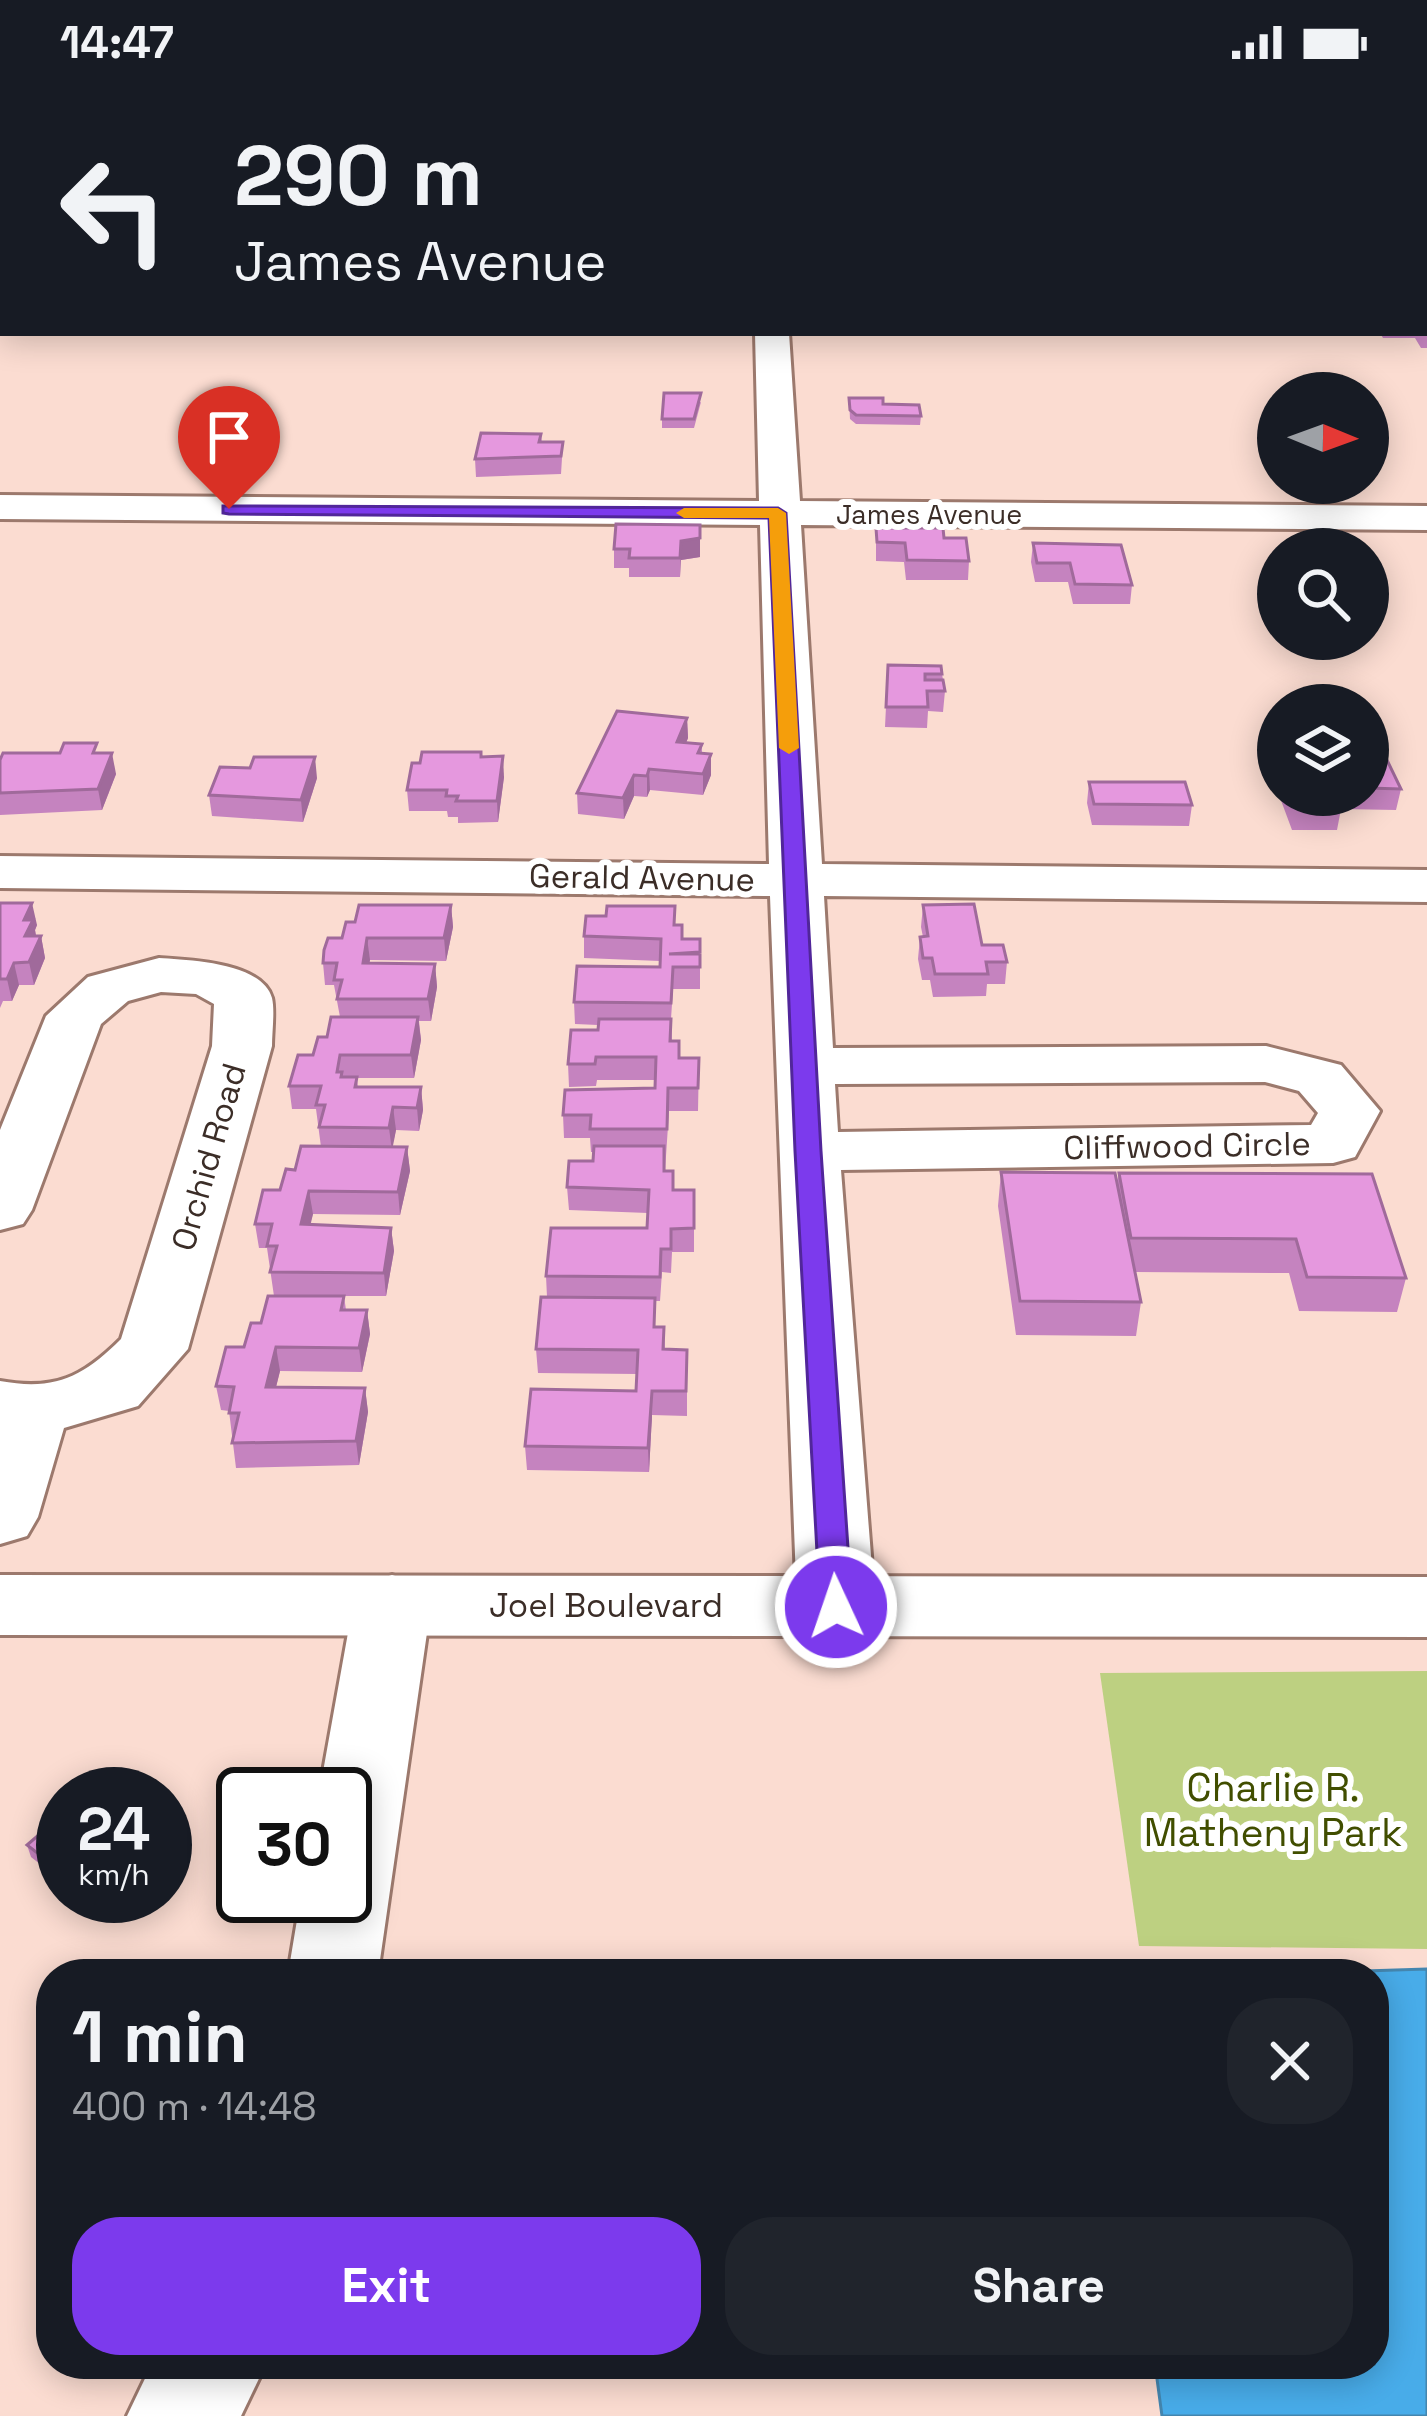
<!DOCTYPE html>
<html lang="en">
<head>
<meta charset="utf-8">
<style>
  :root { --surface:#171b24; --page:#20242c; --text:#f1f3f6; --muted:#9ea1a6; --accent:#7c3aed }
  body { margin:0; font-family:"Space Grotesk",sans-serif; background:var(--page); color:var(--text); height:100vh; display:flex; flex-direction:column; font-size:45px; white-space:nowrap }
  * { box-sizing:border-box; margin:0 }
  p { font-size:39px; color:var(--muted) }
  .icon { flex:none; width:66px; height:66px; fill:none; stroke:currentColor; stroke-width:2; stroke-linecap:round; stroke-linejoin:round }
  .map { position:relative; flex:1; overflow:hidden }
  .details { position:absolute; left:36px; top:1875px; width:1353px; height:420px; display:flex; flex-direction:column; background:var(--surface); border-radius:48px; box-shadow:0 6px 30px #0003 }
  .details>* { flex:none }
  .banner { position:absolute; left:0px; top:0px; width:1428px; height:252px; box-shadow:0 6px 30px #0003; background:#171b24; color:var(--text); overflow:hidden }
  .needle { width:78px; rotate:91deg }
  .tools { position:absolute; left:1257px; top:288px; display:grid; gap:24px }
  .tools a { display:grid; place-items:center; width:132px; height:132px; border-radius:50%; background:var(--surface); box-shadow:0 6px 30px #0003; font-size:60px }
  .speed { position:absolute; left:36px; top:1683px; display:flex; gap:24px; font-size:60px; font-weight:700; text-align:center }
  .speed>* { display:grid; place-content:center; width:156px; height:156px; border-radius:50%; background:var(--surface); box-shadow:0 6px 30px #0003; line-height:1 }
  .speed small { font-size:30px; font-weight:400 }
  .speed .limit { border:6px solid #111; border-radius:18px; background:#fff; color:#111 }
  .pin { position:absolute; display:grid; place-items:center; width:102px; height:102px; color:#fff; margin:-123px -51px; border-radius:50% 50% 50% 0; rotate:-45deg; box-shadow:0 0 12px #0007 }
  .pin .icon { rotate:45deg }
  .me { position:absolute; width:132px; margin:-66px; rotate:357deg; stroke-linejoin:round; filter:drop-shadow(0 0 9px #0008) }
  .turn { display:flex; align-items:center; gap:42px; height:252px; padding:0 36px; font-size:54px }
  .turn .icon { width:156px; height:156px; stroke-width:2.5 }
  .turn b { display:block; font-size:84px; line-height:102px }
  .round { display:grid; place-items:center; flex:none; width:126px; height:126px; border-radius:48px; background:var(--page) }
  .summary { display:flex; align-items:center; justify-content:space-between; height:204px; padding:0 36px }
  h1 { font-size:72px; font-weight:700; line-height:90px }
  .primary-button { display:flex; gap:24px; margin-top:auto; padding:24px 36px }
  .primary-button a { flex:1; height:138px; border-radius:48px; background:var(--accent); color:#fff; font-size:48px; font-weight:700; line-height:138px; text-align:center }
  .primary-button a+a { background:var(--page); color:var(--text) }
  .status { display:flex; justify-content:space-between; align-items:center; height:84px; padding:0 60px; background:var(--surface); direction:ltr }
  .status svg { height:33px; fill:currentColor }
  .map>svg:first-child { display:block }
  .green { fill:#bdd081 }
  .water { fill:#48ace9; stroke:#4486af; stroke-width:3 }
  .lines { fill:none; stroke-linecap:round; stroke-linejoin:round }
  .minor-casing { stroke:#9c796d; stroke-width:6 }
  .major-casing { stroke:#9c796d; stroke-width:6 }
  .minor { fill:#fff; fill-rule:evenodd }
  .major { fill:#fff; fill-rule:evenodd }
  .wall { fill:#c583bf }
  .shaded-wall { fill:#a06a9b }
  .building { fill:#e598de; stroke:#a06a9b; stroke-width:3 }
  .route { fill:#7c3aed; stroke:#51269a; stroke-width:3 }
  .slow { fill:#f59e0b }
  .labels { text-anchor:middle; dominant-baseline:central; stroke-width:12; stroke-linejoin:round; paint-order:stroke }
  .far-street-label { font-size:27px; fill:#3b2d27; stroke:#fff }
  .street-label { font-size:33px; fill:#3b2d27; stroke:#fff }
  .near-park-label { font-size:39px; fill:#414e00; stroke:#fff }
</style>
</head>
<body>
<div class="status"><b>14:47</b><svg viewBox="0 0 49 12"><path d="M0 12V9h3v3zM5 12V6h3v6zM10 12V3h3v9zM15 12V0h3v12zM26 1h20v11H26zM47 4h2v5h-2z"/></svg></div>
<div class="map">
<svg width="1427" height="2332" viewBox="0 0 1427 2332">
  <rect width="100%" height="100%" fill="#fbdcd1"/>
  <polygon class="green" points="1427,1587 1427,1865 1139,1862 1100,1589"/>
  <polygon class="water" points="1427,1885 1427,2332 1162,2332 1155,2280 1374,2280 1374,1890 1268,1890"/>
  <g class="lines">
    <defs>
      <g id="minor">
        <rect x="746" y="0" width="26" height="3"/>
        <rect x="0" y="37" width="3" height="16"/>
        <rect x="1425" y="44" width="2" height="16"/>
        <rect x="0" y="188" width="3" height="20"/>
        <rect x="1425" y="197" width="2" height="20"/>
        <path d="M 755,249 L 789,249 L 800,417 L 1427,422 L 1427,446 L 801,441 L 822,780 L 1427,786 L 1427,818 L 824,812 L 833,964 L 1266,962 L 1341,981 L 1380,1027 L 1355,1073 L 1333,1079 L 841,1086 L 875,1523 L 864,1544 L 836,1553 L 808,1544 L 797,1523 L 770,812 L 0,804 L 0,772 L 769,780 L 760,441 L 0,435 L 0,411 L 759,417 ZM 1265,998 L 1299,1007 L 1318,1029 L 1311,1041 L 838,1048 L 835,1000 Z"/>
        <path d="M 159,874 C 188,876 262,878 272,914 C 275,927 272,948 272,962 L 188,1265 L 138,1322 L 64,1344 L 38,1433 L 27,1452 L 0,1460 L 0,1297 C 55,1307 83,1293 121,1255 L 212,962 L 214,920 L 196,910 L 161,908 L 128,917 L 101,940 L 32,1126 L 23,1140 L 0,1146 L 0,1046 L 46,932 L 88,893 Z"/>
        <polygon points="392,1491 420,1500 431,1521 378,1890 288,1890 301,1812 345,1812 345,1710 319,1710 353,1521 364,1500"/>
        <polygon points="152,2280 266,2280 241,2332 127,2332"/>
      </g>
      <polygon id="major" points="0,1491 1427,1493 1427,1553 0,1551"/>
    </defs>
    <use href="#minor" class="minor-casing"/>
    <use href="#major" class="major-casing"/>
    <use href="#minor" class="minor"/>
    <use href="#major" class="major"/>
  </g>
  <g class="wall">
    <polygon points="1425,217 1427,217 1427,264 1421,264 1415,254 1383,254 1380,249 1425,249"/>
    <polygon points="849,314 883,320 921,332 920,341 856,340 850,335"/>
    <polygon points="701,318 694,344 662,344 662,335"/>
    <polygon points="541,350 542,358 563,358 561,390 476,393 475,375"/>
    <polygon points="700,441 700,473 681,476 680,493 629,493 629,484 614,484 614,465"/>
    <polygon points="876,444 944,454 969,477 968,496 906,496 904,478 876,477"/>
    <polygon points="1033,459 1132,501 1130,520 1073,520 1068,498 1035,498 1031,478"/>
    <polygon points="888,581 942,590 945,607 943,628 928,627 927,644 885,643"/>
    <polygon points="687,634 688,654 686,659 702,660 702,669 711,691 703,711 650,706 647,713 634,712 624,735 578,730 577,709"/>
    <polygon points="481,668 482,673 504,693 498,738 458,739 458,733 448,733 447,727 409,727 407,706 420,679"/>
    <polygon points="99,669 116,690 102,726 0,731 0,676"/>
    <polygon points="1368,675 1401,705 1396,726 1341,725 1337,746 1292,746 1279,711 1368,711"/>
    <polygon points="317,694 303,738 212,732 209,711"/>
    <polygon points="1089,698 1192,721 1189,742 1092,741 1087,719"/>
    <polygon points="0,819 37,841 35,846 36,852 41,852 45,874 34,901 19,901 12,917 3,917 0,924"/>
    <polygon points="451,821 453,843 446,877 370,876 369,879 435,880 437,903 431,937 419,937 421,956 414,994 357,994 358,1003 421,1003 423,1026 419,1047 396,1046 392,1063 407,1063 410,1087 400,1131 313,1130 310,1140 391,1144 394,1167 386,1212 344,1212 346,1226 367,1226 370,1250 362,1288 280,1287 276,1303 365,1304 368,1328 359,1381 236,1384 229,1327 221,1326 216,1302 261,1239 274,1212 267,1164 259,1164 255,1140 295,1086 321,1063 316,1025 292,1025 289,1002 327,953 340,933 334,901 325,901 323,879 355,838"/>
    <polygon points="923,821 1007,878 1005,900 987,900 986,912 933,913 930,896 922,896 918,875 920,853 923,853 921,843"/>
    <polygon points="675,822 675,841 682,855 700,855 700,905 673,905 671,935 672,957 679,974 699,974 698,1027 669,1027 665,1087 673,1106 694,1106 694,1168 672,1168 671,1189 662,1188 660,1217 655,1217 655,1243 664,1243 665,1265 687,1266 687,1332 652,1331 649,1388 527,1386 525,1362 636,1307 637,1290 538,1289 536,1265 547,1213 546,1192 647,1144 648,1129 569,1126 567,1103 593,1077 593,1068 591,1068 590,1054 564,1054 563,1031 655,1004 655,996 597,996 596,1002 569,1003 568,980 598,946 598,941 575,940 574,918 660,883 660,877 584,874 584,852 606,832"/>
    <polygon points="1001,1088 1117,1099 1119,1089 1406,1194 1397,1228 1299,1227 1289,1189 1135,1188 1141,1218 1136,1252 1016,1251 998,1122"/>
    <polygon points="63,1730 63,1798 31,1773 27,1761"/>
    <polygon points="81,1812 113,1812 99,1826"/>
  </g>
  <g class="shaded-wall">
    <polygon points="700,454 700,473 681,476 680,493 681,457"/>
    <polygon points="687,634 688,654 677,679 677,658"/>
    <polygon points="112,669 116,690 102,726 98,705"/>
    <polygon points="711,670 711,691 703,711 703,690"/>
    <polygon points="503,672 504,693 498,738 497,717"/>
    <polygon points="315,673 317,694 303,738 301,716"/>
    <polygon points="649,685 650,706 647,713 647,692"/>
    <polygon points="634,691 634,712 624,735 623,714"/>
    <polygon points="32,819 37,841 35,846 37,858 30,874 24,836"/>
    <polygon points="451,821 453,843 446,877 444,854"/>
    <polygon points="41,852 45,874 34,901 29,878"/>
    <polygon points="367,854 370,876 365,901 363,879"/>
    <polygon points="14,879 19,901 12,917 7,895"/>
    <polygon points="435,880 437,903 431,937 428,915"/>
    <polygon points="418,933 421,956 414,994 411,971"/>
    <polygon points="421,1003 423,1026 419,1047 417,1024"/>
    <polygon points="393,1023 396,1046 392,1067 389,1044"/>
    <polygon points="407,1063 410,1087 400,1131 398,1108"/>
    <polygon points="309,1107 313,1130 305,1164 301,1140"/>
    <polygon points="391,1144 394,1167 386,1212 384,1189"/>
    <polygon points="367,1226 370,1250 362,1288 359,1264"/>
    <polygon points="276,1263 280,1287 270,1327 266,1303"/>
    <polygon points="365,1304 368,1328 359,1381 356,1357"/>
    <polygon points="652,1307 652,1331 649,1388 648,1364"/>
    <polygon points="96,1812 113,1812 99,1826 95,1813"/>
  </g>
  <g class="building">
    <polygon points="43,0 97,0 95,3 40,3"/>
    <polygon points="351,0 405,0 403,3 350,3"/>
    <polygon points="1023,2 1063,2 1064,3 1023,3"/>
    <rect x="1425" y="217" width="2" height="30"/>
    <polygon points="664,309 701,309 694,335 662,335"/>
    <polygon points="849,314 883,314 883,320 919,321 921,332 856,331 850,326"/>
    <polygon points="481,349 541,350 539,358 563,358 561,372 475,375"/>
    <polygon points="616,440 700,441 700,454 681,457 680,474 629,474 630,465 614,465"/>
    <polygon points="876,444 943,444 944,454 966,454 969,477 907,476 905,459 877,458"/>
    <polygon points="1033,459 1121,461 1132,501 1075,500 1070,479 1037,479"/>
    <polygon points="888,581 941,582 942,590 925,590 925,596 943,596 945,607 927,607 928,623 886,623"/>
    <polygon points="617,627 687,634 677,658 702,660 698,669 711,670 703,690 649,685 647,692 634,691 623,714 577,709"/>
    <polygon points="64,659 97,659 93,669 112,669 98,705 0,709 0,676 3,669 60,669"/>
    <polygon points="422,668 481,668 481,673 503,672 497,717 456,717 458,712 446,712 447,706 407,706 412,679 420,679"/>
    <polygon points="254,673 315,673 301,716 209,711 220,683 250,684"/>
    <polygon points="1386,674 1401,705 1368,704 1368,675"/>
    <polygon points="1089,698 1185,698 1192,721 1094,720"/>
    <polygon points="1291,711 1335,711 1341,724 1296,724"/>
    <polygon points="0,819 32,819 24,836 33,836 25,852 41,852 29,878 14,879 7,895 0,895"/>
    <polygon points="974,820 982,861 1003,861 1007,878 986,878 988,890 935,890 932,874 923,874 920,853 928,852 923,821"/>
    <polygon points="359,821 451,821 444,854 367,854 363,879 435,880 428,915 337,915 342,896 334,896 337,879 323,879 324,866 328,854 342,854 346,838 355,838"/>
    <polygon points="607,822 675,822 674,841 682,841 682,855 700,855 700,868 669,870 700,870 700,883 673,883 671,919 574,918 577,882 660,883 661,855 584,852 586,832 606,832"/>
    <polygon points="331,933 418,933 411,971 340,971 337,988 342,988 341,993 357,993 355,1003 421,1003 417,1024 393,1023 389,1044 319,1043 325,1021 316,1021 321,1002 289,1002 298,971 313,971 318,953 327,953"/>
    <polygon points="599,935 671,935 670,957 679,957 679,974 699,974 698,1004 668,1004 667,1045 590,1045 591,1031 563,1031 565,1006 655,1004 656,973 596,973 595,980 568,980 571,946 598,946"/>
    <polygon points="301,1062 407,1063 398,1108 309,1107 301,1140 391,1144 384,1189 270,1188 277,1162 267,1162 272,1140 255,1140 263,1106 280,1106 286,1085 295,1086"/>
    <polygon points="594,1062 664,1062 664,1087 673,1087 673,1106 694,1106 694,1144 671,1145 671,1165 661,1165 660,1193 546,1192 551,1144 647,1144 649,1106 567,1103 569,1077 593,1077"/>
    <polygon points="1001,1088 1115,1089 1141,1218 1020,1217"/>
    <polygon points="1119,1089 1372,1090 1406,1194 1307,1193 1296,1155 1131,1154"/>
    <polygon points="268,1212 344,1212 341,1226 367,1226 359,1264 276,1263 266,1303 365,1304 356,1357 232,1359 239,1329 229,1329 234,1303 216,1302 226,1263 244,1263 251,1239 261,1239"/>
    <polygon points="541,1213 655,1214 654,1243 664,1243 663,1265 687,1266 686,1307 652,1307 648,1364 525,1362 531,1305 636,1307 638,1266 536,1265"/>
    <polygon points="63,1730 63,1789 27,1761"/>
  </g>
  <polygon class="route" points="223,422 778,424 786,429 821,1067 852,1523 847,1532 836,1535 824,1532 820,1523 795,1067 769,434 229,430 223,429"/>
  <polygon class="slow" points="778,424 786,429 799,664 789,670 779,664 769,434 684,434 676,429 684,424"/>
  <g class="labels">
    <g class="far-street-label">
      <text x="929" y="430">James Avenue</text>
    </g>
    <g class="street-label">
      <text transform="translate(642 794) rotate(1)">Gerald Avenue</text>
      <text transform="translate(1187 1062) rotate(-1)">Cliffwood Circle</text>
      <text transform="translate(209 1073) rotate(-74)">Orchid Road</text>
      <text x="606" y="1522">Joel Boulevard</text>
    </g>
    <g class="near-park-label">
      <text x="1273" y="1703">Charlie R.<tspan x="1273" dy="45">Matheny Park</tspan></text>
    </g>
  </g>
</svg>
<div class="tools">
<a><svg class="needle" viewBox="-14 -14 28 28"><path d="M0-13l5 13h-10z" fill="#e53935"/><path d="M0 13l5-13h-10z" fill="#9ea1a6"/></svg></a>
<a><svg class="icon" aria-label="search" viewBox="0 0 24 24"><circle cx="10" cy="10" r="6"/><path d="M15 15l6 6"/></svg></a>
<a><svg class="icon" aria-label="layers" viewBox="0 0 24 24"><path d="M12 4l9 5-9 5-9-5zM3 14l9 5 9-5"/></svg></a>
</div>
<div class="speed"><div>24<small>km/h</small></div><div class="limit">30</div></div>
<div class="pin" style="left:229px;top:425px;background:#d93025"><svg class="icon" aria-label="arrive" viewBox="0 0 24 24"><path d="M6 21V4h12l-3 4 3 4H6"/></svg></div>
<svg class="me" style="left:836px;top:1523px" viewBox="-20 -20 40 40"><circle r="17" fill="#7c3aed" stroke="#fff" stroke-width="3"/><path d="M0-11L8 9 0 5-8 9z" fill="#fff"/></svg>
<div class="banner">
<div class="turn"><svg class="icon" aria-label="left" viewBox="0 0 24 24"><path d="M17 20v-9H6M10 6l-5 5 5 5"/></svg><div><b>290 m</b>James Avenue</div></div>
</div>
<section class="details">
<div class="summary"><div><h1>1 min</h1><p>400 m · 14:48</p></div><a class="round"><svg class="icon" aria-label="close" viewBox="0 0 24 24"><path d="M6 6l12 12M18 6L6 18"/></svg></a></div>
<div class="primary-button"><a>Exit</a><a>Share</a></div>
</section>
</div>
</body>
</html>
